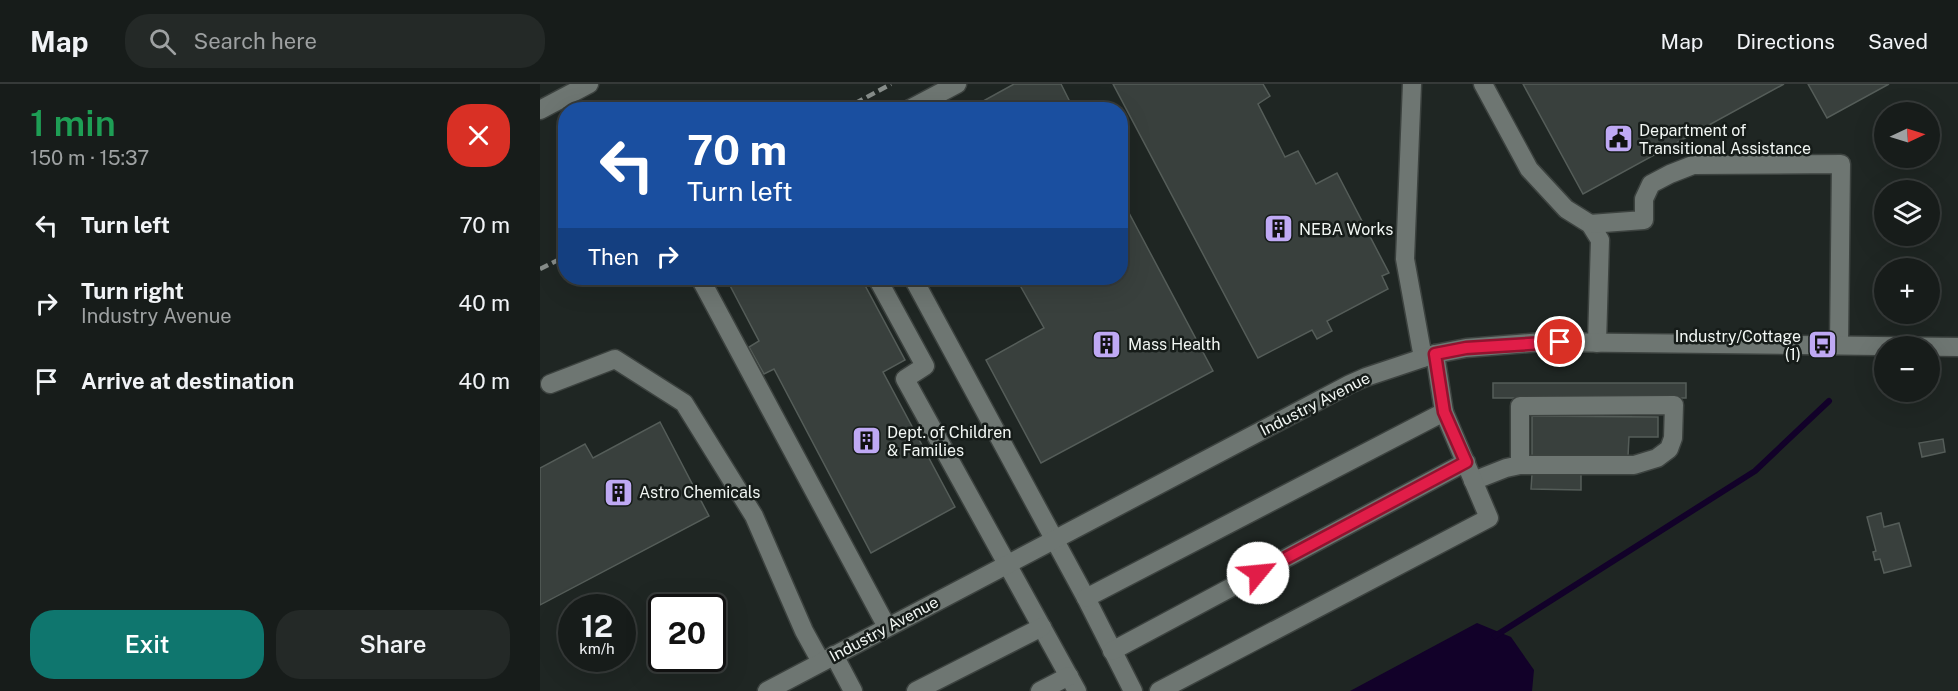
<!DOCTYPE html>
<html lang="en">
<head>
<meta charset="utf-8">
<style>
  :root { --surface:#171c1a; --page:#242927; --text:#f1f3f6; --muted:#9ea1a2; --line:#363a39; --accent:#0f766e }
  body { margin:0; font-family:"Public Sans",sans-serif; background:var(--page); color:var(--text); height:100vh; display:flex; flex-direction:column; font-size:22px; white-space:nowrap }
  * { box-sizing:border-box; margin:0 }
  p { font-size:20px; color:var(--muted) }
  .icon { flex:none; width:33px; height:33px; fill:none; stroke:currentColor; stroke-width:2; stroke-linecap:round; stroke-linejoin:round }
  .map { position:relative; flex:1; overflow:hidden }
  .details { display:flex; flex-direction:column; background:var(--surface); width:540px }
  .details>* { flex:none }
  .top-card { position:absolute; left:18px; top:18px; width:570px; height:183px; border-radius:24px; box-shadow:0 6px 24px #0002,0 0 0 2px var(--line); background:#1a4fa0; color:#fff; overflow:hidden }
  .needle { width:39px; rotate:86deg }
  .controls { position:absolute; left:1334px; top:18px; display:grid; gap:12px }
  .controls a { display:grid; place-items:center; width:66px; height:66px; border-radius:50%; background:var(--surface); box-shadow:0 6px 24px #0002,0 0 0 2px var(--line); font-size:30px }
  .speed { position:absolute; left:18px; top:510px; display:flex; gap:12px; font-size:30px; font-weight:700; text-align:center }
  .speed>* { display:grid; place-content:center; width:78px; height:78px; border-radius:50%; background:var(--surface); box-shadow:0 6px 24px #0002,0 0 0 2px var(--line); line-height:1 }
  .speed small { font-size:15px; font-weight:400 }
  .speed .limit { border:3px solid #111; border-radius:9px; background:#fff; color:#111 }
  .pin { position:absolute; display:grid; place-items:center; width:51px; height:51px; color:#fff; margin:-26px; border:3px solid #fff; border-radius:50%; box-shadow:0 2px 6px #0007 }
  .me { position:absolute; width:66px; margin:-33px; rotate:62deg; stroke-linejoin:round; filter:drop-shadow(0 0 4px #0008) }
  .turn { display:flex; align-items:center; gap:21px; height:126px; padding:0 30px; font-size:27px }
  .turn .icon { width:78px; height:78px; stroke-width:2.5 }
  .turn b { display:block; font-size:42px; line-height:51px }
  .then { display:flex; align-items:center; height:57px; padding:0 30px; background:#0003; gap:12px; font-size:22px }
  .round { display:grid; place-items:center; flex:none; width:63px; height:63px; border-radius:24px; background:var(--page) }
  .overview { display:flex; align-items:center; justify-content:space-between; height:102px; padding:0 30px }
  h1 { font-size:36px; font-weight:600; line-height:45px; color:#1e9e55 }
  .cta { display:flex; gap:12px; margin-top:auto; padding:12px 30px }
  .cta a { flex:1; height:69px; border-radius:24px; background:var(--accent); color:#fff; font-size:24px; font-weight:600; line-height:69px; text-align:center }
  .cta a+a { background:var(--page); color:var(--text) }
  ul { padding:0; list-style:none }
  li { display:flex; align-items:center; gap:18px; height:78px; padding:0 30px }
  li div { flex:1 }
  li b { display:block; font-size:22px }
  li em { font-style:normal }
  header { display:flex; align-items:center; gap:36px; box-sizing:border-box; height:84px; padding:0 30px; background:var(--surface); border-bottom:2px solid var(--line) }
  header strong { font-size:28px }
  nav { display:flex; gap:33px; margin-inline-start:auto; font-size:21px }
  .search { width:420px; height:54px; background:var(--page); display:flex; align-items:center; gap:15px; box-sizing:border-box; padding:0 21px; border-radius:24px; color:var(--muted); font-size:22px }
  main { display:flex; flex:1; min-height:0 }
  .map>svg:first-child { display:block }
  .water { fill:#120129 }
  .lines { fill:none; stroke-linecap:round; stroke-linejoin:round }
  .stream { stroke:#120129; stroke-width:6 }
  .building { fill:#39403d; stroke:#555d59; stroke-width:1.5 }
  .minor-casing { stroke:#3c423f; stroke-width:21 }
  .minor { stroke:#6e7672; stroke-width:18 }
  .rail { stroke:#878d8a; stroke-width:4.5; stroke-dasharray:9 4.5; stroke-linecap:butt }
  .route-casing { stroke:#92132f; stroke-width:15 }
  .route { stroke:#e11d48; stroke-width:10 }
  .labels { text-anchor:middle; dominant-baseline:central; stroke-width:5; stroke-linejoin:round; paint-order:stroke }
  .poi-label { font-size:16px; fill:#f1f6f3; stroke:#161c19; text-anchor:start }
  .street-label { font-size:16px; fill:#f1f6f3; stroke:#161c19 }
</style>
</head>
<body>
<header>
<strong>Map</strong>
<div class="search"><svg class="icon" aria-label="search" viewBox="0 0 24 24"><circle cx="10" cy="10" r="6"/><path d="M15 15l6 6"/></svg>Search here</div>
<nav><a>Map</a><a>Directions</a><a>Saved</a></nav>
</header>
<main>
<section class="details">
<div class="overview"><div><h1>1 min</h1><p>150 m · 15:37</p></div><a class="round" style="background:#d93025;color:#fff"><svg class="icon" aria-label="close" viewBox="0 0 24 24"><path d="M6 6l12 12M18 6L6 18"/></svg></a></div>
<ul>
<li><svg class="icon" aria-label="left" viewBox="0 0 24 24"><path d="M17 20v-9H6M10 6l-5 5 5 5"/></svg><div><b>Turn left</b></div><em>70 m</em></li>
<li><svg class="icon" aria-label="right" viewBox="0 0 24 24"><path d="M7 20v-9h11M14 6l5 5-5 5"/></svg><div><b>Turn right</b><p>Industry Avenue</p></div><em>40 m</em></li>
<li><svg class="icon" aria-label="arrive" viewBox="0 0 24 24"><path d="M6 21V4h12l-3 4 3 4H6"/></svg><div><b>Arrive at destination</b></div><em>40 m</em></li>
</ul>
<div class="cta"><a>Exit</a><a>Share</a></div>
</section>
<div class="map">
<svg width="1418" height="607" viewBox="0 0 1418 607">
  <rect width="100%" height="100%" fill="#1f2623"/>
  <polygon class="water" points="937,539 971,553 994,586 992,607 810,607"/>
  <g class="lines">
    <polyline class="stream" points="955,552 1215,387 1289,317"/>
  </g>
  <g class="building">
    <polygon points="474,0 521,0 534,26 427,26"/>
    <polygon points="573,0 723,0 730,12 718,20 745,73 758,67 776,100 797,89 849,189 842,192 848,205 787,237 792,247 777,255 772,246 718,274"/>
    <polygon points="983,0 1244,0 1043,110"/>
    <polygon points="1268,0 1349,0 1287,34"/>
    <polygon points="580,112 673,287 501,379 446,276 504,244 477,196 482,194 580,194"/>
    <polygon points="186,194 321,194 365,276 343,288 415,423 331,469 234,285 224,290 209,263 219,257"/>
    <rect x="953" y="299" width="193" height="15"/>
    <polygon points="992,332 1118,333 1118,353 1089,353 1088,372 992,372"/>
    <polygon points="120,338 169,432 0,521 0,384 45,360 53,374"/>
    <polygon points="1403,355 1405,368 1382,373 1379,359"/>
    <polygon points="992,390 1041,390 1041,406 991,405"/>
    <polygon points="1341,429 1344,443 1359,439 1371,482 1344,489 1340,475 1335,476 1333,468 1336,467 1327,433"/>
  </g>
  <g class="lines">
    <defs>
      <g id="minor">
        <polyline points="872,0 865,175 883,274"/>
        <polyline points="943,0 989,85 1026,125 1050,140 1060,156 1057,259"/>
        <polyline points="0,26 49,0"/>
        <polyline points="368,26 417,0"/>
        <polyline points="1050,140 1104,136 1104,115 1111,100 1130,90 1153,81 1301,80 1299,261"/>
        <polyline points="160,194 347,543"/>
        <polyline points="337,194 385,282 365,295 537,607"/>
        <polyline points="373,194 546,514 593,607"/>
        <polyline points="10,300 75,275 144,319 214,432 264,547 281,578"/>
        <polyline points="933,397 966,384 980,381 1094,381 1117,374 1129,365 1133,354 1134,321 980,322 980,381"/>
        <polyline points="546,514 904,328"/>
        <polyline points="572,567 926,378"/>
        <polyline points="294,571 313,607"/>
        <polyline points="227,607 810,300 826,293 895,270 926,264 1002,258 1418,263"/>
        <polyline points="376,607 502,543"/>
        <polyline points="500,607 529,592"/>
        <polyline points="619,607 949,434 904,328 895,270"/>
      </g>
    </defs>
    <use href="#minor" class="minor-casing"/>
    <use href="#minor" class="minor"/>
    <g class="rail">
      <polyline points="303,26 351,0"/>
      <polyline points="0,185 26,172"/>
    </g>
  </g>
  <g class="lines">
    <defs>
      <polyline id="route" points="718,489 926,378 904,328 895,270 926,264 1020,258"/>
    </defs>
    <use href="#route" class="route-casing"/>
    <use href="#route" class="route"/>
  </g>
  <defs>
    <symbol id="civic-square" viewBox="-11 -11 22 22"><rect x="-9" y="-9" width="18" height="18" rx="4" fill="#bfa9f4" stroke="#161c19"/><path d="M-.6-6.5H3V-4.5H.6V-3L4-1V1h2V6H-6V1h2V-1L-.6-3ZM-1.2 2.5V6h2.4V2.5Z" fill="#111"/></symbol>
    <symbol id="building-square" viewBox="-11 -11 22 22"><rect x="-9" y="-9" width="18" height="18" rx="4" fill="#bfa9f4" stroke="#161c19"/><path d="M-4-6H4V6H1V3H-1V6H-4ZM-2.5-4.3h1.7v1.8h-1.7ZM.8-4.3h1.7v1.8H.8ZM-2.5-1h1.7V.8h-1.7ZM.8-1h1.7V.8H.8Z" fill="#111"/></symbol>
    <symbol id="bus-square" viewBox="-11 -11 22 22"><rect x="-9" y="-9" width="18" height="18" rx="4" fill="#bfa9f4" stroke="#161c19"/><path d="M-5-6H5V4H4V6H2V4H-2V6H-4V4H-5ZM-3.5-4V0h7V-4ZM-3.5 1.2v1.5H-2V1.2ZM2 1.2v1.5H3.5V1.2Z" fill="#111"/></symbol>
  </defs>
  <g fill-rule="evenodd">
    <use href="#civic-square" x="1062" y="38" width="33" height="33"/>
    <use href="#building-square" x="722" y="128" width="33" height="33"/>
    <use href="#building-square" x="550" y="244" width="33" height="33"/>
    <use href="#bus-square" x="1266" y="244" width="33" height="33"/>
    <use href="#building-square" x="310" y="340" width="33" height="33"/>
    <use href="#building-square" x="62" y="392" width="33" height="33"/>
  </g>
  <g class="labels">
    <g class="poi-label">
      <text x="1099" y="46">Department of<tspan x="1099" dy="18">Transitional Assistance</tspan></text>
      <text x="759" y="145">NEBA Works</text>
      <text x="1261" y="252" text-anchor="end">Industry/Cottage<tspan x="1261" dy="18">(1)</tspan></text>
      <text x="588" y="260">Mass Health</text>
      <text x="347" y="348">Dept. of Children<tspan x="347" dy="18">&amp; Families</tspan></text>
      <text x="99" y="408">Astro Chemicals</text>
    </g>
    <g class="street-label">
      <text transform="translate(775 320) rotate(-27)">Industry Avenue</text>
      <text transform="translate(344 545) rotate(-28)">Industry Avenue</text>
    </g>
  </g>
</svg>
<div class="controls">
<a><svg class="needle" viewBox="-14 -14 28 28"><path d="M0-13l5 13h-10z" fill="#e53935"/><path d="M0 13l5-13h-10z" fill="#9ea1a2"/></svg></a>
<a><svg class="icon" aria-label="layers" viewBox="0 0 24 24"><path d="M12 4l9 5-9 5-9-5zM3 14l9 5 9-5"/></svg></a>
<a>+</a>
<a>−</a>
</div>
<div class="speed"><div>12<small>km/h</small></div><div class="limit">20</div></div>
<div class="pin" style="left:1020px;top:258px;background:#d93025"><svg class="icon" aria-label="arrive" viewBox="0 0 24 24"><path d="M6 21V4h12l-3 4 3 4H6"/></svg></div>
<svg class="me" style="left:718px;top:489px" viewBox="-20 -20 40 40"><circle r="19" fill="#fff"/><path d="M0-13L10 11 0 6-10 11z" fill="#e11d48"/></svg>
<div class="top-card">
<div class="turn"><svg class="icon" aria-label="left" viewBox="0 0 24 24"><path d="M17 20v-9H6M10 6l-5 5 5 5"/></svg><div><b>70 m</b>Turn left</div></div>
<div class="then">Then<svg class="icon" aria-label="right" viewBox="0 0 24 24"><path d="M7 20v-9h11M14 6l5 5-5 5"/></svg></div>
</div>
</div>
</main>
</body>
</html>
